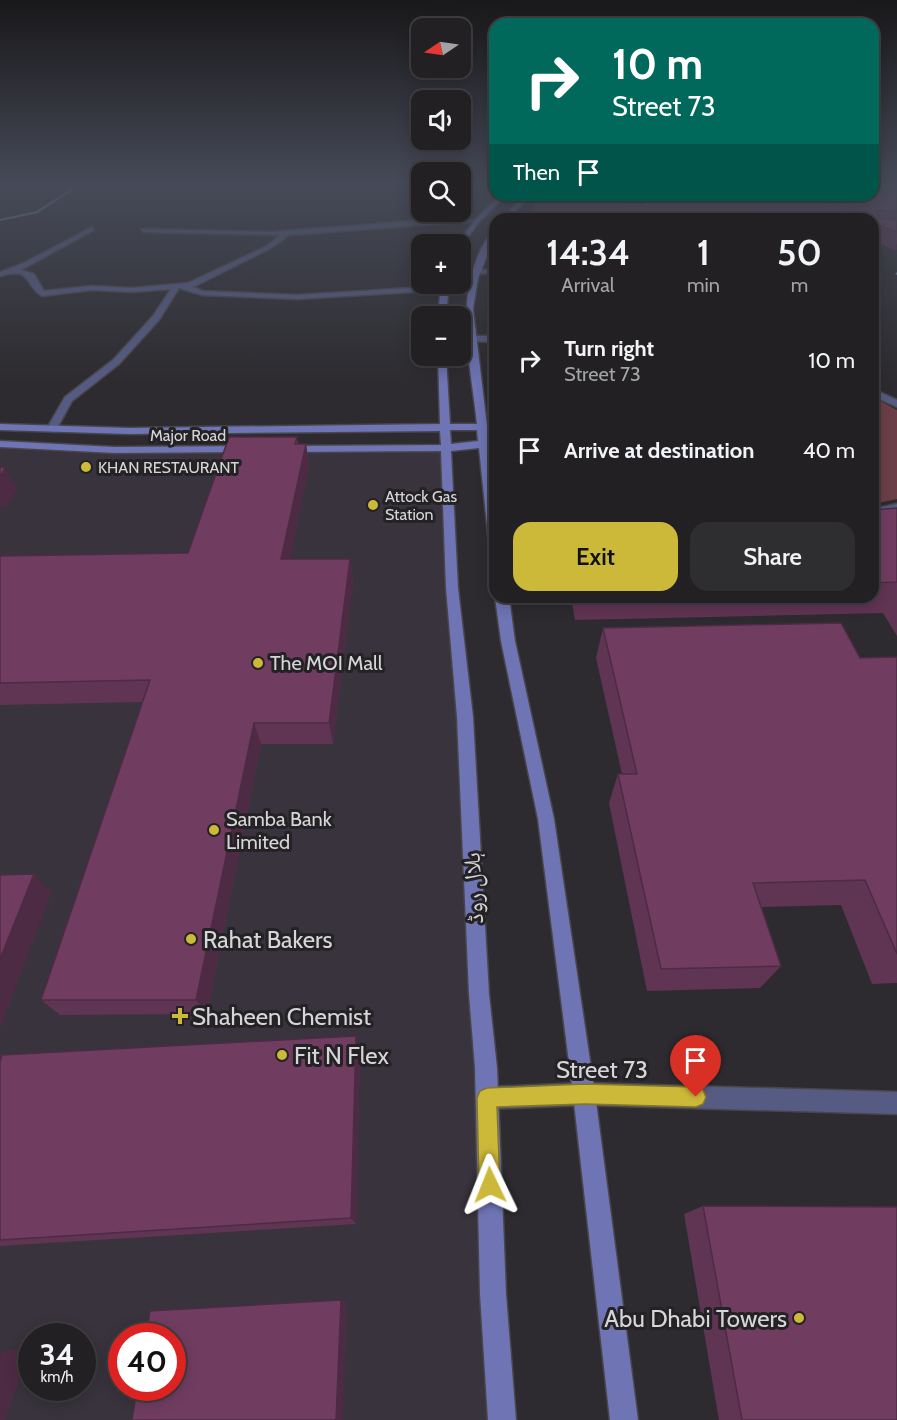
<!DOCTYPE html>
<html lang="en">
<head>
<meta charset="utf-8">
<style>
  :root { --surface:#222023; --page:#2e2d30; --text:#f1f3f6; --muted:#a2a3a6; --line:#3f3e41; --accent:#ccb939 }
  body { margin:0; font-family:Cabin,"Noto Naskh Arabic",sans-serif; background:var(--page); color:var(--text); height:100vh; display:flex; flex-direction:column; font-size:22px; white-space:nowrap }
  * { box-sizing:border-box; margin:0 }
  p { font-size:20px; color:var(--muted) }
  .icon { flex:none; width:33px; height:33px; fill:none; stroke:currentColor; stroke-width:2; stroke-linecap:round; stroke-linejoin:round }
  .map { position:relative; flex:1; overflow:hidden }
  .sheet { position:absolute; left:489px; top:213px; width:390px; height:390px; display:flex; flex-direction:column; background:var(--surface); border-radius:18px; box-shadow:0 3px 15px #0003,0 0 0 2px var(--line) }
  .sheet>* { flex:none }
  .top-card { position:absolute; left:489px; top:18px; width:390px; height:183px; border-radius:18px; box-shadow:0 3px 15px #0003,0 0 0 2px var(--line); background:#00695c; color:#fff; overflow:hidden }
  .needle { width:39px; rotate:257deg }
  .fabs { position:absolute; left:411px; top:18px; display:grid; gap:12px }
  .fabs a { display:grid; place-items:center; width:60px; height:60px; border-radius:12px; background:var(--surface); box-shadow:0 3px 15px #0003,0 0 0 2px var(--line); font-size:30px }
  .speed { position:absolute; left:18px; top:1323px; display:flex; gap:12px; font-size:30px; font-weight:700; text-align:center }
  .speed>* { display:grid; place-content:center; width:78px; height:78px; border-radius:50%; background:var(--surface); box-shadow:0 3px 15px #0003,0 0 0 2px var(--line); line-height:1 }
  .speed small { font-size:15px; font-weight:400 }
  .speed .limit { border:9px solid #d22; background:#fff; color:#111 }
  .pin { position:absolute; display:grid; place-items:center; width:51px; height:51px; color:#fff; margin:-62px -26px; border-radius:50% 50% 50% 0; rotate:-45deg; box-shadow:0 0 6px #0007 }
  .pin .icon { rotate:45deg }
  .me { position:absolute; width:66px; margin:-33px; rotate:358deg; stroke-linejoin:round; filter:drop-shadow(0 0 4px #0008) }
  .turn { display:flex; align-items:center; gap:21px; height:126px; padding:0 24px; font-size:27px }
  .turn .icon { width:78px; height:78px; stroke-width:2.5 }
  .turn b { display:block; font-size:42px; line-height:51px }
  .then { display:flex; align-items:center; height:57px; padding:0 24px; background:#0003; gap:12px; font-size:22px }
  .eta { display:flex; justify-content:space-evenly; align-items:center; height:102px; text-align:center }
  .eta b { font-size:36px; font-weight:600; line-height:42px }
  .action { display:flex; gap:12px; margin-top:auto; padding:12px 24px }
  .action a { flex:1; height:69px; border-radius:18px; background:var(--accent); color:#111; font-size:24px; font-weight:600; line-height:69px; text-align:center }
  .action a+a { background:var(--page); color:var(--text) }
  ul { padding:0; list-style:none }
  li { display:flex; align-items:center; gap:18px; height:90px; padding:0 24px }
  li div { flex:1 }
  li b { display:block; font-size:22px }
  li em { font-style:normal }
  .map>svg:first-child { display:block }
  .built { fill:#38333c; fill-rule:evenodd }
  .green { fill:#6c3f46 }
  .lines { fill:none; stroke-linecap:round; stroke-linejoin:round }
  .stream { fill:#7091b0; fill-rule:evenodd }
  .street-casing { stroke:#48464a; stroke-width:3 }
  .secondary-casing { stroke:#48464a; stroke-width:3 }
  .street { fill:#565b84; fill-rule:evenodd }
  .secondary { fill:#6e74b4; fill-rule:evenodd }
  .wall { fill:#603453 }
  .shaded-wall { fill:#4e2b44 }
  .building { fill:#703d61; stroke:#4e2b44; stroke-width:1.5 }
  .route { fill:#ccb939; stroke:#857825; stroke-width:1.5 }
  .poi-dot { fill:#ccb939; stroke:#242225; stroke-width:2 }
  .labels { text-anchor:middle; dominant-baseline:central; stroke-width:6; stroke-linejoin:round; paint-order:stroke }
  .far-street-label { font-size:16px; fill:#d6d5d7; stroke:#242225 }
  .far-poi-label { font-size:16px; fill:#d6d5d7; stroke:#242225; text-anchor:start }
  .poi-label { font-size:20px; fill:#d6d5d7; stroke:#242225; text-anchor:start }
  .near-street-label { font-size:24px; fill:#d6d5d7; stroke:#242225 }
  .near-poi-label { font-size:24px; fill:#d6d5d7; stroke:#242225; text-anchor:start }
</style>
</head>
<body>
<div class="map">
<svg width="897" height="1420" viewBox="0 0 897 1420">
  <rect width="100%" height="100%" fill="#2d2b2f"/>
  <path class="built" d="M 0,443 L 174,450 L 446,448 L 444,549 L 487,1098 L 499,1420 L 0,1420 ZM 32,1336 L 82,1336 L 82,1388 L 32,1388 ZM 122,1336 L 172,1336 L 172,1388 L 122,1388 Z"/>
  <polygon class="green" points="873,397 897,410 897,499 873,504"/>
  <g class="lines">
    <g class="stream">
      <polygon points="69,185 71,185 72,191 38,213 0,221 0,219 36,211 69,190"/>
      <polygon points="897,272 897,275 895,274"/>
    </g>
    <defs>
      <g id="street">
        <polygon points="478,185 495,187 495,191 479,186"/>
        <path d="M 450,218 L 480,221 L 289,235 L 271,248 L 193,287 L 203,291 L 297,295 L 444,286 L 447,290 L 297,299 L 202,295 L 179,288 L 159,320 L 119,364 L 72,401 L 55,432 L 46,430 L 65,397 L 113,360 L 153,316 L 171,289 L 132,292 L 92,290 L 42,296 C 23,284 33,267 0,276 L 0,272 L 24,263 L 92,227 L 94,230 L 21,270 L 34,274 L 44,291 L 92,286 L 132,288 L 188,283 L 267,246 L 280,235 L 143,232 L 141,229 L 271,232 Z"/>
        <polygon points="474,269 495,270 495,274 471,273"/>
        <polygon points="472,336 495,336 495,342 469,341 469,337"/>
        <polygon points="873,389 897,400 897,407 873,396"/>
        <polygon points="477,425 495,425 495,431 477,429"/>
        <polygon points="897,504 897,510 873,515 873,509"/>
        <polygon points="584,1083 897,1092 897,1114 584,1105 487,1109 479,1106 476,1098 479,1090 487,1087"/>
      </g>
      <g id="secondary">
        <polygon points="500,195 507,195 479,222 462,246 457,244 475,220"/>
        <polygon points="525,195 532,195 508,219 501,219"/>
        <path d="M 495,229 L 495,237 L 478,278 L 473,309 L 495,493 L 495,548 L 489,544 L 479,448 L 451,451 L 458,588 L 473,717 L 489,994 L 497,1068 L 506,1294 L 516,1420 L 488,1420 L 480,1294 L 475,1068 L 469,994 L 457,717 L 446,588 L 441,451 L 286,452 L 281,449 L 286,446 L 441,445 L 440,431 L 130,434 L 0,430 L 0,424 L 130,428 L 440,424 L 438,356 L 446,356 L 450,424 L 477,424 C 471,366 454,302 482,247 C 486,241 489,233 495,229 ZM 450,430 L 477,430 L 478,441 L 451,444 Z"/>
        <polygon points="441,284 449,284 446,316 438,316"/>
        <polygon points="0,441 115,447 244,446 249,449 244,452 115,453 0,447"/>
        <polygon points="495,597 509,597 515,641 554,819 595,1094 638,1420 610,1420 573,1094 538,819 501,641"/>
      </g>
    </defs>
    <use href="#street" class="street-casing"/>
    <use href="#secondary" class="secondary-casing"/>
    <use href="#street" class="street"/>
    <use href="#secondary" class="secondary"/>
  </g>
  <g class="wall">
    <polygon points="897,185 897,249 894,250 873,241 873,219 526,219 545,195 873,195"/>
    <polygon points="297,437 298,444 306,444 309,465 290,559 350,559 353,581 333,744 261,744 207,1014 60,1015 41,1000 143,702 0,705 0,556 188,553"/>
    <polygon points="897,508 897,636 883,613 575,620 571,597 873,597 873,510"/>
    <polygon points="603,628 860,658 897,657 897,983 872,984 841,905 761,907 781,966 760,988 647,991 609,803 618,774 622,774 596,658"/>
    <polygon points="360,1050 356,1224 0,1246 0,1062"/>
    <polygon points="703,1206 897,1420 719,1420 684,1214"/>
  </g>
  <g class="shaded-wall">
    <polygon points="641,195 655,195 630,219 632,203"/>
    <polygon points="839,195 853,195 829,214 835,198"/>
    <polygon points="897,242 897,249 894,250"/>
    <polygon points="306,444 309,465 286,581 281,559"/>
    <polygon points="5,468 17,490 8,505 0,507 0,477"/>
    <polygon points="350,559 353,581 333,744 329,723"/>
    <polygon points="254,723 261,744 207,1014 196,1000"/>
    <polygon points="34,874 51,893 0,1029 0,959"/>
    <polygon points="356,1036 360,1050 356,1224 351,1218"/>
    <polygon points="341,1300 347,1301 343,1420 336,1420"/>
    <polygon points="29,1349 5,1420 0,1420 0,1357 2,1351"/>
  </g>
  <g class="building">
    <polygon points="873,185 897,185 897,212 879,210 877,212 879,218 897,220 897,232 873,223 873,219 864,219 841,210 839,219 526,219 537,201 545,195 641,195 632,203 642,205 654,195 777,195 839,205 853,195 873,195"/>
    <polygon points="816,195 839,195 835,198"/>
    <polygon points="229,437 297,437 295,444 306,444 281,559 350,559 329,723 254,723 196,1000 41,1000 150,680 0,683 0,556 188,553"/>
    <polygon points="0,467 5,468 0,477"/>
    <polygon points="897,508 897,582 873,583 873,510"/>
    <polygon points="841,623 860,658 897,657 897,954 865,880 753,883 781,966 661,969 618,774 637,774 603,628"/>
    <polygon points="34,874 0,959 0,875"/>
    <polygon points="356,1036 351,1218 0,1240 0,1062 2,1055"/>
    <polygon points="703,1206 897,1207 897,1420 742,1420"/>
    <polygon points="341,1300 336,1420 132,1420 137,1388 172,1388 172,1336 146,1336 150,1311"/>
  </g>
  <linearGradient id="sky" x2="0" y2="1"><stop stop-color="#19181a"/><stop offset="0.48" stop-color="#464a58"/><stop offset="1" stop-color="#464a58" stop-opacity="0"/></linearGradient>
  <rect width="897" height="383" fill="url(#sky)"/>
  <polygon class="route" points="585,1084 696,1087 703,1090 706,1097 703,1104 696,1107 585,1104 497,1107 500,1185 497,1192 490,1196 482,1192 479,1185 477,1098 480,1091 487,1088"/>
  <g class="poi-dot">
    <circle cx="86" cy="467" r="6"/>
    <circle cx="373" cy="505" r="6"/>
    <circle cx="258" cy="663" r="6"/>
    <circle cx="214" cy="830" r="6"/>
    <circle cx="191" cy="939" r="6"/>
    <path d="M177 1007h6v6h6v6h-6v6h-6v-6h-6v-6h6z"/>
    <circle cx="282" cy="1055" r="6"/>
    <circle cx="799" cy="1318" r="6"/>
  </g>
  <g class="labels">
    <g class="far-street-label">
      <text x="188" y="435">Major Road</text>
    </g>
    <g class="far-poi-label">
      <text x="98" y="467">KHAN RESTAURANT</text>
      <text x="385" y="496">Attock Gas<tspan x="385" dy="18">Station</tspan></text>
    </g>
    <g class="poi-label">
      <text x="270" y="663">The MOI Mall</text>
      <text x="226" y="819">Samba Bank<tspan x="226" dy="23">Limited</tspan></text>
    </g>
    <g class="near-street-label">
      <text transform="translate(473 888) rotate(-93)">ہلال روڈ</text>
      <text x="602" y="1069">Street 73</text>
    </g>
    <g class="near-poi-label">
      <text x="203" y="939">Rahat Bakers</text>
      <text x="192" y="1016">Shaheen Chemist</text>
      <text x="294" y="1055">Fit N Flex</text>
      <text x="787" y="1318" text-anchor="end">Abu Dhabi Towers</text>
    </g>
  </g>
</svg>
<div class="fabs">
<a><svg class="needle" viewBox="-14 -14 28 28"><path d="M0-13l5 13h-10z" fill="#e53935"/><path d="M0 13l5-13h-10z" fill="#a2a3a6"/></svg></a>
<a><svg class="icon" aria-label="sound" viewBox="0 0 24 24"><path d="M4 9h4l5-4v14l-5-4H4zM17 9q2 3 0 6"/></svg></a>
<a><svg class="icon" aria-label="search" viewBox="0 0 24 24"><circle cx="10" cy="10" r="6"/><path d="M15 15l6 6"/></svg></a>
<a>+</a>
<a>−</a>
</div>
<div class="speed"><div>34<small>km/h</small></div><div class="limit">40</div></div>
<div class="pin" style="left:696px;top:1097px;background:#d93025"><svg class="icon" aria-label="arrive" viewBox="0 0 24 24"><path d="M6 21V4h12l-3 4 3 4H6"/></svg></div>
<svg class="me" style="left:490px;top:1185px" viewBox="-20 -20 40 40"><path d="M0-17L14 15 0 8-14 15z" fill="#ccb939" stroke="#fff" stroke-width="4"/></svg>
<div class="top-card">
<div class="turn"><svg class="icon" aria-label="right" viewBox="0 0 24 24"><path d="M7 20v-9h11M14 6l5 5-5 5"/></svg><div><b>10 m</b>Street 73</div></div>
<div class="then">Then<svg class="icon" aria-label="arrive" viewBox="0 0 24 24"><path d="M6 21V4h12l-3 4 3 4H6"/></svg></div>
</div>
<section class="sheet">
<div class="eta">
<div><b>14:34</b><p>Arrival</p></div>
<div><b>1</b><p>min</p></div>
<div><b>50</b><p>m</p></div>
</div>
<ul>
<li><svg class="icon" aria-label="right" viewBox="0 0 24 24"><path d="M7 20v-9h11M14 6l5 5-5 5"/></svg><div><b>Turn right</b><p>Street 73</p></div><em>10 m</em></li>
<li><svg class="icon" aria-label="arrive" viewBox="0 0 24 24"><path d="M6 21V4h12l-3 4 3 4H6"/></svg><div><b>Arrive at destination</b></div><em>40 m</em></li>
</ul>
<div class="action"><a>Exit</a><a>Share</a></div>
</section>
</div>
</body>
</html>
